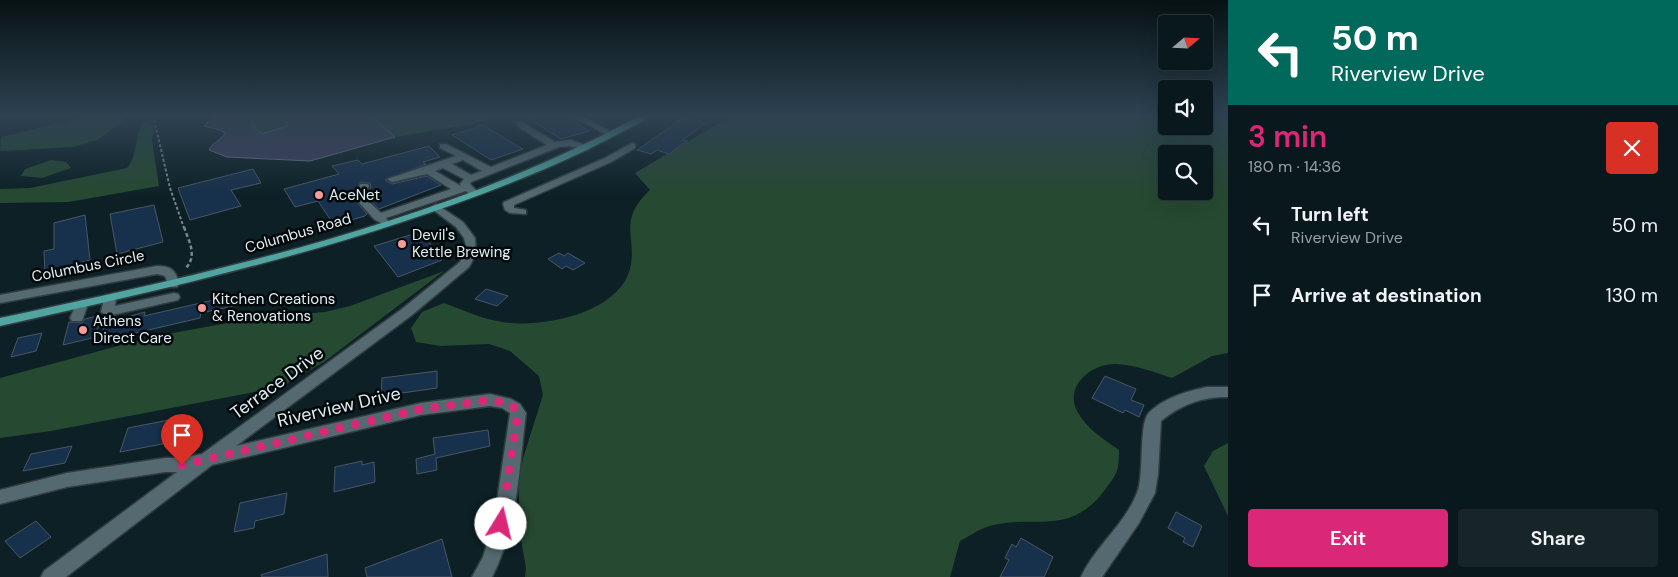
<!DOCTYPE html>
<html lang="en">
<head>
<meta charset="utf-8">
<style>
  :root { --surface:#09181c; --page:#172529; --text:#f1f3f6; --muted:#99a0a3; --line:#29373b; --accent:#db2777 }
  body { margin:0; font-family:"DM Sans",sans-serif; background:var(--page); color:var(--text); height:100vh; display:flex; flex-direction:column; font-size:19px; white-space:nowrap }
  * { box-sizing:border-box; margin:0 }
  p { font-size:16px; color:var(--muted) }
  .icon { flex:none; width:28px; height:28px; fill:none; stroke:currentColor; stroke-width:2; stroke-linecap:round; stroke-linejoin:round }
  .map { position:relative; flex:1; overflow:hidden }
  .drawer { display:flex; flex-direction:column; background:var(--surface); width:450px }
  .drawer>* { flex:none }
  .hud { background:#00695c; color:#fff; overflow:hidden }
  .needle { width:32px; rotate:71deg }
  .buttons { position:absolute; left:1158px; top:15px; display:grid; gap:10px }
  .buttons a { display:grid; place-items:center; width:55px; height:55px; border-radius:5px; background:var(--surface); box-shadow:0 5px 20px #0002,0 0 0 1px var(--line); font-size:25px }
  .pin { position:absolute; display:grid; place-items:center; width:42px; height:42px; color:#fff; margin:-51px -21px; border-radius:50% 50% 50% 0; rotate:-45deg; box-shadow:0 0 5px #0007 }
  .pin .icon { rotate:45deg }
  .me { position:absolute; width:55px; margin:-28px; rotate:9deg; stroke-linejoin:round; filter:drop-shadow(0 0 4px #0008) }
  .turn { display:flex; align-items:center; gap:18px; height:105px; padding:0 20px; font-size:22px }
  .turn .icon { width:65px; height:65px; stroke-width:2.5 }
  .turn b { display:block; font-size:35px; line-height:42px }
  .round { display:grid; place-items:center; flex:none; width:52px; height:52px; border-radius:5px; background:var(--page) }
  .summary { display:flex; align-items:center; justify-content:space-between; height:85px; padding:0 20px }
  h1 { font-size:30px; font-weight:600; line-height:38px; color:var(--accent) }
  .action { display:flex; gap:10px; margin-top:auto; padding:10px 20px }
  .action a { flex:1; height:58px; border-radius:5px; background:var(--accent); color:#fff; font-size:20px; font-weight:600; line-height:58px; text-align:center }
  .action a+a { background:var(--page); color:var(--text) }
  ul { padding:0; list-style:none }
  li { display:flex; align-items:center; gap:15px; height:70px; padding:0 20px }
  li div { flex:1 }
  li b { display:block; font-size:19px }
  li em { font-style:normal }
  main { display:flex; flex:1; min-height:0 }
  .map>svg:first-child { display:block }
  .green { fill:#264831 }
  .forest { fill:#264931; fill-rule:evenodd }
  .water { fill:#3f3f61; stroke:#6f738c }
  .building { fill:#17304b; stroke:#4a5765 }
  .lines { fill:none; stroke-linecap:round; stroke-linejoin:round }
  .minor-casing { stroke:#313c40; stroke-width:3 }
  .major-casing { stroke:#313c40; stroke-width:3 }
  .path-far1 { stroke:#77878c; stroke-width:2; stroke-dasharray:3 2; stroke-linecap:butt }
  .path { stroke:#77878c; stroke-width:2.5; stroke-dasharray:4 2.5; stroke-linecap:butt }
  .minor { fill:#546a70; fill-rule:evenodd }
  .major { fill:#50a5a0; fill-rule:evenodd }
  .route { stroke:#db2777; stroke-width:9; stroke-dasharray:0 16.2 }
  .poi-dot { fill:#f59b99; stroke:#03080b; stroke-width:2 }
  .labels { text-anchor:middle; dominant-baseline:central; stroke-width:5; stroke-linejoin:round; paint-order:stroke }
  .poi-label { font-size:15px; fill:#e0edf0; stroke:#03080b; text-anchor:start }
  .street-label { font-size:15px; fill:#e0edf0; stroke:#03080b }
  .near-street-label { font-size:18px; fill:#e0edf0; stroke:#03080b }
</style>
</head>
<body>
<main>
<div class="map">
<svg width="1228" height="577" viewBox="0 0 1228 577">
  <rect width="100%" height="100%" fill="#0c2026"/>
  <g class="green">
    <polygon points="92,115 125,115 125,120 99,139 73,147 0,151 1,137"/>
    <polygon points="51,160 66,162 71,168 42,178 21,176 25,169"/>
  </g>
  <g class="forest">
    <polygon points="249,115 283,115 288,126 262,134 255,128"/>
    <polygon points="370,115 505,115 468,125 395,137"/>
    <path d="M 733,115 L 1166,115 L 1166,126 L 1204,126 L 1204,115 L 1218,115 L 1228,119 L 1228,353 L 1212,356 L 1172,378 C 1154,372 1136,365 1116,364 C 1093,363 1064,385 1077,411 C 1086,428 1103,439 1119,450 C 1119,472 1117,474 1104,491 C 1067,540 1029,511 984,528 C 976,531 968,537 960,541 L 950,577 L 525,577 L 526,568 L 521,539 L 518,479 L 524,455 L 543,395 L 539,376 L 510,351 L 489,344 L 441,346 L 416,342 L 411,328 L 422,312 L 444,303 C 463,310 482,319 502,322 C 540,328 611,315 628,275 C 641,241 614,223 650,190 L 635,173 ZM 1166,154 L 1204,154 L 1204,191 L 1166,191 Z"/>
    <path d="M 145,120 L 154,127 L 152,140 L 159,186 L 69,202 L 0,203 L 0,189 L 30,188 L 127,168 C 139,155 133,133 145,120 Z"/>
    <polygon points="444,271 324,362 281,387 51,431 0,438 0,378 151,337 255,318 325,312 350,306"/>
    <polygon points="1228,443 1228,516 1204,466 1213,451"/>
  </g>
  <path class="water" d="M 215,115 L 249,115 L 255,128 L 262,134 L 288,126 L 283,115 L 370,115 L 395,137 L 310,161 L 227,157 L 209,150 C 212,142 221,141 225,133 L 220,130 L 204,126 Z"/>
  <g class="building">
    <polygon points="523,115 562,115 589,131 561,139"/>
    <polygon points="683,118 705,124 682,140 687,141 669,154 657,150 651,154 637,150"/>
    <polygon points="483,125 489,129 523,149 491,160 452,135"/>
    <polygon points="429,146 440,157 423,162 426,164 385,180 392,184 427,176 441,185 379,209 366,197 371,187 370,183 360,182 353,198 367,214 365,216 334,225 318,201 295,207 284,189 339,174 332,166 358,160 362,164"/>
    <polygon points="253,169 261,183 231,190 241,206 190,220 178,188"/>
    <polygon points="154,205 163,242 117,254 110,214"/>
    <polygon points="85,215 90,260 45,272 44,251 54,249 54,223"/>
    <polygon points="420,232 432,246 429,247 442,260 398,277 374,246"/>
    <polygon points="559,253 564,256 568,253 585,263 573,270 566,266 562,269 548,259"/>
    <polygon points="486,289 508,296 497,306 475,299"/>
    <polygon points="244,293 243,304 201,313 200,318 101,341 104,325 126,319 127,317 145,312 144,316"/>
    <polygon points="101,315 96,337 63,345 69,322 82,323 85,319"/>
    <polygon points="42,333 36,351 11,357 18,338"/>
    <polygon points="437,371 437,388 381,396 382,378"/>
    <polygon points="1105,376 1136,389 1131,400 1144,405 1139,417 1125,410 1123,413 1092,398"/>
    <polygon points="184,417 178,441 120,452 128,428"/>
    <polygon points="488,430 490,446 436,458 437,470 417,474 416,459 435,454 433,438"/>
    <polygon points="72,446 65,463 23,471 31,454"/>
    <polygon points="362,461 362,465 374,462 375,482 334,492 335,467"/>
    <polygon points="287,493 284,514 255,521 254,528 234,532 240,503"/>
    <polygon points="1176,512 1202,526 1193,547 1183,542 1185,538 1168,528"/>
    <polygon points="36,521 51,537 20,558 5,541"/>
    <polygon points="1021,538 1053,557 1044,577 1000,577 1009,560 1005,558 1012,544 1016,547"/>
    <polygon points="442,539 452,577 367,577 365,568"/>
    <polygon points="327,554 328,577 262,577 261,575"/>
  </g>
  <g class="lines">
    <defs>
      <g id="minor">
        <polygon points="569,115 579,115 616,134 609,136"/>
        <path d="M 520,121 L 555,142 L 570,140 L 592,147 L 587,150 L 570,146 L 559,147 L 471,182 L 470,184 L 479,193 L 478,195 L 470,195 L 466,191 L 386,218 L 389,222 L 384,225 L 374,219 L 354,197 L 360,184 L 368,184 L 369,186 L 364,197 L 381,213 L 451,189 L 427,174 L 392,182 L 387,179 L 456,156 L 440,148 L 440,144 L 446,144 L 491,167 L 547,145 L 517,126 L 517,122 ZM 463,160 L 482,171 L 471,175 L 452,164 ZM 443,168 L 464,179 L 460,184 L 461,186 L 435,171 Z"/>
        <polygon points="632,143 635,144 635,148 611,162 514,205 514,208 526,210 526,214 510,213 505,210 503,204 504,202 605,158"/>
        <path d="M 436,204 L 463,222 L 475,238 L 476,254 L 469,267 L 412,315 L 236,446 L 421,403 L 490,394 L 511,399 L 520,404 L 526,413 C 519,468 518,527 492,577 L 472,577 L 483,557 L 494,521 L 510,413 L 502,408 L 490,406 L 421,415 L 212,465 L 66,577 L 41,577 L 44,571 L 177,472 L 165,472 L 67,487 L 0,504 L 0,490 L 67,473 L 165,458 L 182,458 L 202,454 L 402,309 L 460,262 L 466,246 L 464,238 L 456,227 L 432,209 L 431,207 Z"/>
        <path d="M 157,266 C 171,266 176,270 179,284 L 177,287 L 169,287 L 165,276 L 157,274 L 0,303 L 0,295 Z"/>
        <polygon points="174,293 178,294 180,297 178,300 108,316 101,312 105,295 115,295 116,298 115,306"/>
        <polygon points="82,300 88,304 82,321 72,321 70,318 76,304"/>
        <path d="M 1207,387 L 1228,387 L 1228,397 C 1202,397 1182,404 1161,421 L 1158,474 L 1155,493 L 1139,523 L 1102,577 L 1081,577 C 1095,546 1127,523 1138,490 C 1144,472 1139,426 1148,414 C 1162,398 1188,391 1207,387 Z"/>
      </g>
      <path id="major" d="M 641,115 L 651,115 C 644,122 631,127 622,132 C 597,145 573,157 547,168 C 372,242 185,285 0,326 L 0,318 C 218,271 444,223 641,115 Z"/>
    </defs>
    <use href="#minor" class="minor-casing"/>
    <use href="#major" class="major-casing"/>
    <polyline class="path-far1" points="153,115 170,188 184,228"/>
    <path class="path" d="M 184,227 C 189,242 198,256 185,269"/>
    <use href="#minor" class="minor"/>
    <use href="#major" class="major"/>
  </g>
  <linearGradient id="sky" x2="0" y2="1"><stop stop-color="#071215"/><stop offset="0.59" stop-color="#2e4252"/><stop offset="1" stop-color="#2e4252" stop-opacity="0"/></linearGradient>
  <rect width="1228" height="196" fill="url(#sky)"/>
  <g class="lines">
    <polyline class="route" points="182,465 421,409 490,400 506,403 515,408 518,413 501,524"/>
  </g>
  <g class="poi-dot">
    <circle cx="319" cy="195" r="5"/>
    <circle cx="402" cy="244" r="5"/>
    <circle cx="202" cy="308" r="5"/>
    <circle cx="83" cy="330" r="5"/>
  </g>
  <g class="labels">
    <g class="poi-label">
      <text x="329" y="195">AceNet</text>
      <text x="412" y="235">Devil's<tspan x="412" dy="17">Kettle Brewing</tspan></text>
      <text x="212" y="299">Kitchen Creations<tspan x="212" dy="17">&amp; Renovations</tspan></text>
      <text x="93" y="321">Athens<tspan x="93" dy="17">Direct Care</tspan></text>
    </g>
    <g class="street-label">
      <text transform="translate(298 233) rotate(-16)">Columbus Road</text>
      <text transform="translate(88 266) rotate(-11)">Columbus Circle</text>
    </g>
    <g class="near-street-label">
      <text transform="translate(277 383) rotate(-36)">Terrace Drive</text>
      <text transform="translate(339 407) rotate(-13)">Riverview Drive</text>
    </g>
  </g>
</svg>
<div class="buttons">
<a><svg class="needle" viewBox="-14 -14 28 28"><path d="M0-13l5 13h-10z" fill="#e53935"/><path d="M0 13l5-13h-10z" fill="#99a0a3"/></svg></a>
<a><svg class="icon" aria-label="sound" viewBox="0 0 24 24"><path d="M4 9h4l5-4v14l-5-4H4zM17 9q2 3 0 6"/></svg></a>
<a><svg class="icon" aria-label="search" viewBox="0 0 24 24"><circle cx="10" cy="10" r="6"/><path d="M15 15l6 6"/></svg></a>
</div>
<div class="pin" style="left:182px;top:465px;background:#d93025"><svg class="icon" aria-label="arrive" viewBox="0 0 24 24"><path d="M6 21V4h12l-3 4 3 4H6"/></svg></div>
<svg class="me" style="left:501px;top:524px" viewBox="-20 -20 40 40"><circle r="19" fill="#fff"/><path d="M0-13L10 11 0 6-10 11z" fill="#db2777"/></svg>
</div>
<section class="drawer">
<div class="hud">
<div class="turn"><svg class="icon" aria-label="left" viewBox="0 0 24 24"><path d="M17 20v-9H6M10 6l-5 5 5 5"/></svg><div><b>50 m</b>Riverview Drive</div></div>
</div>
<div class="summary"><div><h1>3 min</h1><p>180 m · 14:36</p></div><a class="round" style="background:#d93025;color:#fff"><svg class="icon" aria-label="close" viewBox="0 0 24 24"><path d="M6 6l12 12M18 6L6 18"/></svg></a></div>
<ul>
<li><svg class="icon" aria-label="left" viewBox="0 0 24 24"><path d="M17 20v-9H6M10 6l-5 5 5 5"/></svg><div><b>Turn left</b><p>Riverview Drive</p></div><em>50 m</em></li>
<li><svg class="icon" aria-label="arrive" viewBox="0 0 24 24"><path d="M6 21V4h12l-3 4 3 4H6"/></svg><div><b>Arrive at destination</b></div><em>130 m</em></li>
</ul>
<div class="action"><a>Exit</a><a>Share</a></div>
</section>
</main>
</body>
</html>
